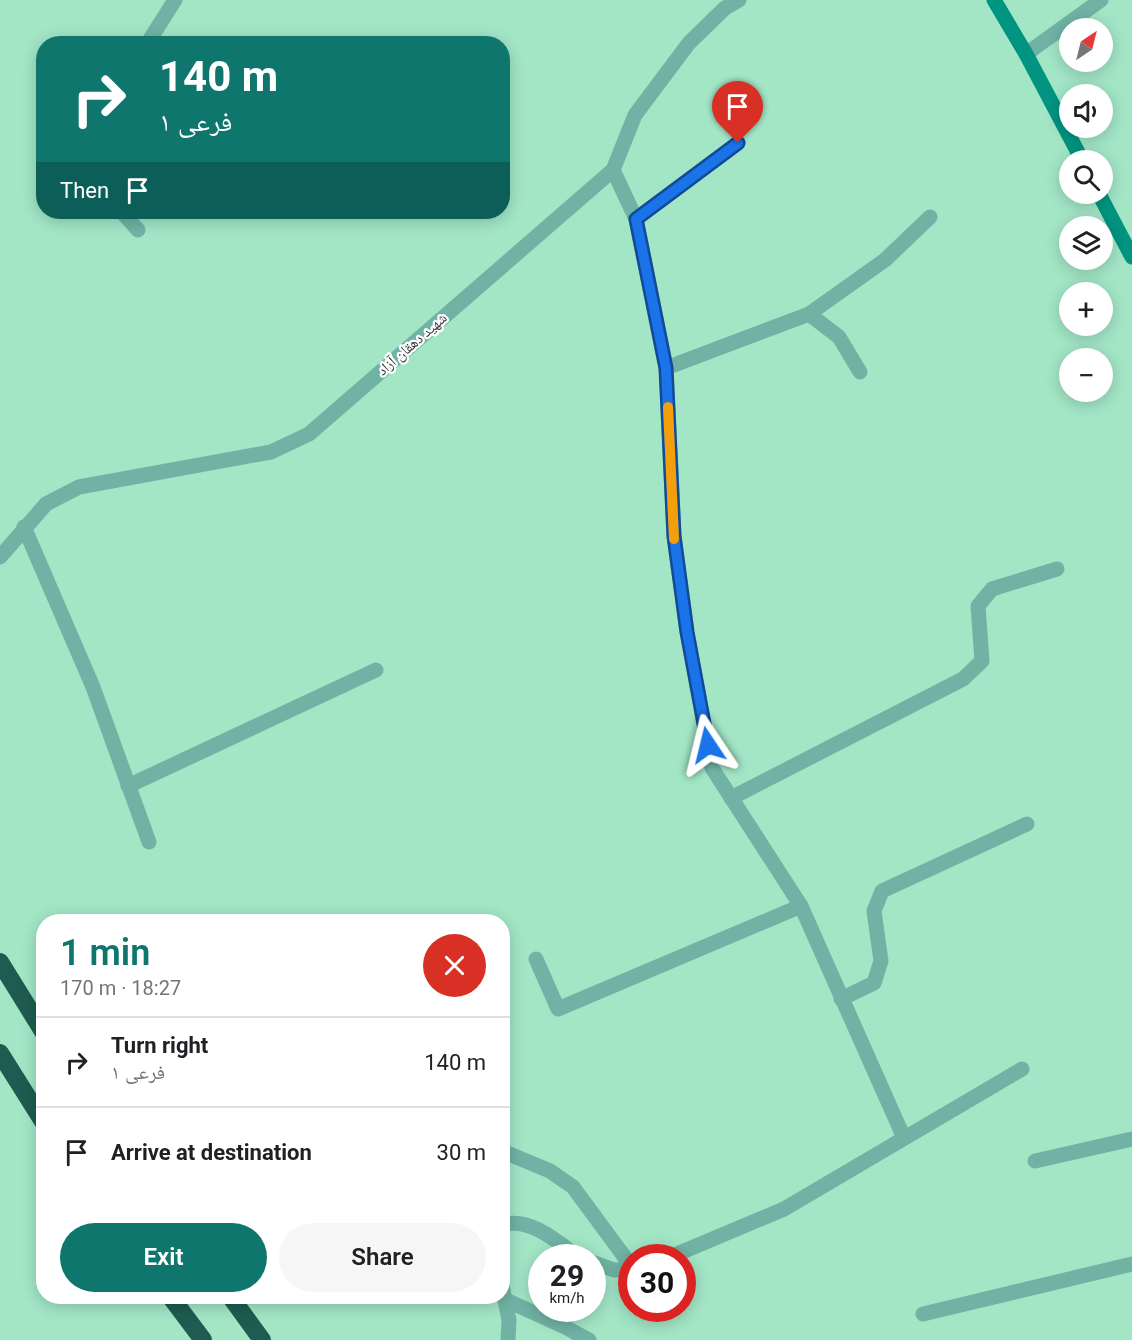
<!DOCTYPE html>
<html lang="en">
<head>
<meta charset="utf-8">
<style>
  :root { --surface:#fff; --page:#f6f6f6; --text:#202124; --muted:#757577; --line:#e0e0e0; --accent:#0f766e }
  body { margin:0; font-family:Roboto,"Noto Naskh Arabic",sans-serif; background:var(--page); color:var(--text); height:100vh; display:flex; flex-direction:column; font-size:22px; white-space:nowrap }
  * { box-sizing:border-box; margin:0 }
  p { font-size:20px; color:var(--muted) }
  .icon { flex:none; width:33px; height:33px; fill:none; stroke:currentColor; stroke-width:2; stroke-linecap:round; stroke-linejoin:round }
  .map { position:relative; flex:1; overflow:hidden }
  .sheet { position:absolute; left:36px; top:914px; width:474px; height:390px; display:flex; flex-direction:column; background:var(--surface); border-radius:24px; box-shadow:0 3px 15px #0003 }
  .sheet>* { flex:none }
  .banner { position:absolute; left:36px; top:36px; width:474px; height:183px; border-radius:24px; box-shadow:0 3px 15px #0003; background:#0f766e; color:#fff; overflow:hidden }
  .needle { width:39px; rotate:35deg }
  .fabs { position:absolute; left:1059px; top:18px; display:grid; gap:12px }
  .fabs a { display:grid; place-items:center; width:54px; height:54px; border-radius:50%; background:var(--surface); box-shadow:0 3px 15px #0003; font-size:30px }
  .speed { position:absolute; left:528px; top:1244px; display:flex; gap:12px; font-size:30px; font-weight:700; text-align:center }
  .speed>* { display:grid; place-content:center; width:78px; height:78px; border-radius:50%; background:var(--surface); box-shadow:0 3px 15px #0003; line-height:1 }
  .speed small { font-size:15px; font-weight:400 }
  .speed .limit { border:9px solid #d22; background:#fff; color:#111 }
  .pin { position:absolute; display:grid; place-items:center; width:51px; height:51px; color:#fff; margin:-62px -26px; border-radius:50% 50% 50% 0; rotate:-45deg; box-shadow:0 0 6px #0007 }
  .pin .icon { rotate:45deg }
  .me { position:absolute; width:66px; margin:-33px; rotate:350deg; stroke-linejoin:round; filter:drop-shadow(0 0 4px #0008) }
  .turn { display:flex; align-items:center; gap:21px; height:126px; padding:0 24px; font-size:27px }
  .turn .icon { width:78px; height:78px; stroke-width:2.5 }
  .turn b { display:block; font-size:42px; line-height:51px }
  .then { display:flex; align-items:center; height:57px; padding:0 24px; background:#0003; gap:12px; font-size:22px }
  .round { display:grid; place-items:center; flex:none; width:63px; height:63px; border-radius:32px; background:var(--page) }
  .summary { display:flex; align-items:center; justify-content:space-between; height:102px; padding:0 24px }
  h1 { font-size:36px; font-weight:600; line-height:45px; color:var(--accent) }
  .cta { display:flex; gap:12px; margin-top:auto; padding:12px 24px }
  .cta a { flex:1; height:69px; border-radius:36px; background:var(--accent); color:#fff; font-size:24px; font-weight:600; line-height:69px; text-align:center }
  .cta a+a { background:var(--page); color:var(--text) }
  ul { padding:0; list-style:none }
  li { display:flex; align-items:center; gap:18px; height:90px; padding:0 24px; border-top:2px solid var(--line) }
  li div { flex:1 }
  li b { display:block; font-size:22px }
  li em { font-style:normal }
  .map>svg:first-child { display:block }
  .green { fill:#a2e6c6; fill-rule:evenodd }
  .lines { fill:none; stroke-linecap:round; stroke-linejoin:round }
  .lane { stroke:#70b3a5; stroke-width:15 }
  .street { stroke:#70b3a5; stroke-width:15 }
  .secondary { stroke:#009481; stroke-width:15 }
  .highway { stroke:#1f5b50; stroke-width:18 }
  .route-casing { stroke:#114b97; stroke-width:15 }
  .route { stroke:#1a73e8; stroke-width:10 }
  .slow { stroke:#f59e0b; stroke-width:10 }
  .labels { text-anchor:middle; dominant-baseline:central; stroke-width:4.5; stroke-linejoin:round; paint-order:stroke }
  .street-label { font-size:15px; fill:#3d3c41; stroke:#fff }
</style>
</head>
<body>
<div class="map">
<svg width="1132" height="1340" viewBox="0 0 1132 1340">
  <rect width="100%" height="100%" fill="#f0eefc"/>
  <path class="green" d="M 0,0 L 1132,0 L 1132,1340 L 0,1340 ZM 1070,28 L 1102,28 L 1102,62 L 1070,62 ZM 44,44 L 502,44 L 502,212 L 44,212 ZM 1070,94 L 1102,94 L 1102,128 L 1070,128 ZM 1070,160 L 1102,160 L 1102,194 L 1070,194 ZM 1070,226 L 1102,226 L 1102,260 L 1070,260 ZM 1070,292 L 1102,292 L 1102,326 L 1070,326 ZM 1070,358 L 1102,358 L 1102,392 L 1070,392 ZM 44,921 L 502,921 L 502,1296 L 44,1296 ZM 542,1257 L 592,1257 L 592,1308 L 542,1308 ZM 632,1257 L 682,1257 L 682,1308 L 632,1308 Z"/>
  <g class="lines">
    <g class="lane">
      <polyline points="636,219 738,143"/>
      <polyline points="809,314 839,337 860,372"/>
      <polyline points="666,368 809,314 885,260 930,217"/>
      <polyline points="536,959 558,1009 801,906"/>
      <polyline points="506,1300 565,1327 589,1340"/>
    </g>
    <g class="street">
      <polyline points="147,44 175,0"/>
      <polyline points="1026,54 1101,0"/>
      <polyline points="613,170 636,219 666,368 674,536 687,632 712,768 801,906 904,1138"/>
      <polyline points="122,212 138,230"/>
      <polyline points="24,527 93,687 149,842"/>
      <polyline points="0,557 46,504 79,487 271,452 309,434 613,170 635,115 689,43 725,8 739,0"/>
      <polyline points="128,786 376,670"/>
      <polyline points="731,798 963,679 982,661 978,606 992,589 1057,569"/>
      <polyline points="841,999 874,983 881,961 874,911 882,891 1027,824"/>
      <polyline points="502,1151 550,1171 573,1187 632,1267"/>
      <polyline points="1035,1161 1132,1139"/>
      <path d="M 502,1225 C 529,1216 558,1242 578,1257"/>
      <polyline points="670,1257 784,1209 1022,1069"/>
      <polyline points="592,1262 614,1270 632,1269"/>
      <polyline points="502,1285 509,1320 508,1340"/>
      <polyline points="923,1314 1132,1264"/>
    </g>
    <g class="secondary">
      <polyline points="994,0 1026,54 1082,160"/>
      <polyline points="1099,194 1132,257"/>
    </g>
    <g class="highway">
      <polyline points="0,962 44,1033"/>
      <polyline points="0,1053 44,1123"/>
      <polyline points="170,1296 203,1340"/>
      <polyline points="230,1296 262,1340"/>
    </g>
  </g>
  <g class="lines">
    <defs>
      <polyline id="route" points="708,745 687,632 674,536 666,368 636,219 738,143"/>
    </defs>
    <use href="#route" class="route-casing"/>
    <use href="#route" class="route"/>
    <polyline class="slow" points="668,407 674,539"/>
  </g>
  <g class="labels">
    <g class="street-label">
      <text transform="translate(412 344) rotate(-41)">شهید دهقان آزاد</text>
    </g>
  </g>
</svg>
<div class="fabs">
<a><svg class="needle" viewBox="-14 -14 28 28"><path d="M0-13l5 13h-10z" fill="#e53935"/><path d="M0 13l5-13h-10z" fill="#757577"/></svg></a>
<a><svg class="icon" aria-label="sound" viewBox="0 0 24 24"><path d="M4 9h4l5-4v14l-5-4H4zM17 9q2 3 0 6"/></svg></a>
<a><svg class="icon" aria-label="search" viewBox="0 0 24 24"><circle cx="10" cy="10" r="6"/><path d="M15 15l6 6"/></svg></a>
<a><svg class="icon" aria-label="layers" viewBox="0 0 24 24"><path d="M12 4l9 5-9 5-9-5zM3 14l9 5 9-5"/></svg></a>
<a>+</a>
<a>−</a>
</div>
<div class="speed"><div>29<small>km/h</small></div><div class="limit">30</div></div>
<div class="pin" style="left:738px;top:143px;background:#d93025"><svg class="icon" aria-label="arrive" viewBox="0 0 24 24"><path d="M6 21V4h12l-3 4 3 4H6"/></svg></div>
<svg class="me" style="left:708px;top:745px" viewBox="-20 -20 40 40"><path d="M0-17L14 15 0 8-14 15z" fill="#1a73e8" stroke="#fff" stroke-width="4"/></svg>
<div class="banner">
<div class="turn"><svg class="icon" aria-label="right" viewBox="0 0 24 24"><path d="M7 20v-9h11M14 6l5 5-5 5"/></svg><div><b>140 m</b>فرعی ۱</div></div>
<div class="then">Then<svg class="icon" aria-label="arrive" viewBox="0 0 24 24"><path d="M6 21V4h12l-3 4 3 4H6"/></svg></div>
</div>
<section class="sheet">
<div class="summary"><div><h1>1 min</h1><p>170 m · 18:27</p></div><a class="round" style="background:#d93025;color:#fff"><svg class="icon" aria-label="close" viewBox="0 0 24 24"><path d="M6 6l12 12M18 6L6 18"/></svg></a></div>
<ul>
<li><svg class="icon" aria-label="right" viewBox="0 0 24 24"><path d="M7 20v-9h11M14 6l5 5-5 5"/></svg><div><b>Turn right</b><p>فرعی ۱</p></div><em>140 m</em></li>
<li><svg class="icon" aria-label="arrive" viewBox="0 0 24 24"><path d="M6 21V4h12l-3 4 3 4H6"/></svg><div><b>Arrive at destination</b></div><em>30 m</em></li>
</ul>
<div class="cta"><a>Exit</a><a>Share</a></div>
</section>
</div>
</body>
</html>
